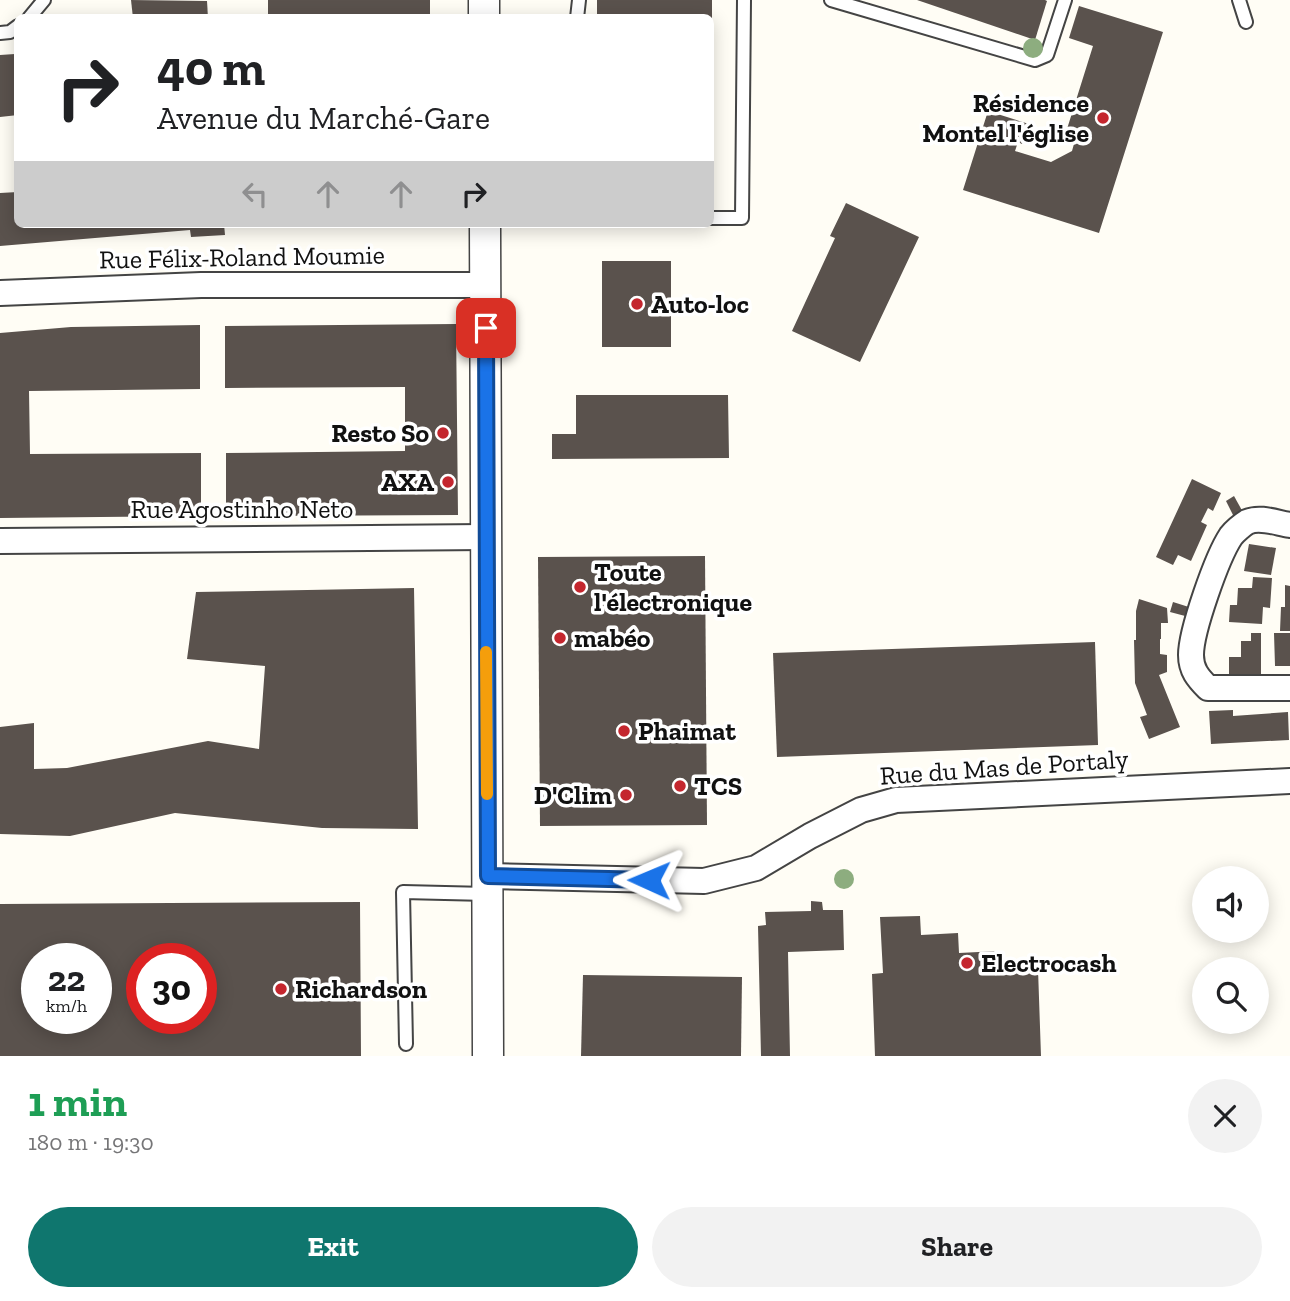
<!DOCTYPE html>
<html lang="en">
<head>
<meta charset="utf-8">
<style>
  :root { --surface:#fff; --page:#f2f2f2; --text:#202124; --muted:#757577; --accent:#0f766e }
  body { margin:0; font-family:"Zilla Slab",serif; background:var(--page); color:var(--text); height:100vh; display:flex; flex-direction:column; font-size:26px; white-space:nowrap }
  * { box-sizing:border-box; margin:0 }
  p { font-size:23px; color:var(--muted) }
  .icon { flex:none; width:38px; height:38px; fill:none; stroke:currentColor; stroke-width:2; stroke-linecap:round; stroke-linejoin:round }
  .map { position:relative; height:1056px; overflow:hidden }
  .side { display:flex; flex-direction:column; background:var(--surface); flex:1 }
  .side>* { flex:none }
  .hud { position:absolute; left:14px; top:14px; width:700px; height:214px; border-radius:10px; box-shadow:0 4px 18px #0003; background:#fff; color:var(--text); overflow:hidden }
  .buttons { position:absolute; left:1192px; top:866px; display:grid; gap:14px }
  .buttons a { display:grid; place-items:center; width:77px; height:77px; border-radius:50%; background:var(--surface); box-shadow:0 4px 18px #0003; font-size:35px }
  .speed { position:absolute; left:21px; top:943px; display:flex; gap:14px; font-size:35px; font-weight:700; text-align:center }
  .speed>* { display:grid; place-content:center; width:91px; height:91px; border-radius:50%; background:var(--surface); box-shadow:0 4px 18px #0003; line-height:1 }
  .speed small { font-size:18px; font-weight:400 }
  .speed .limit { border:10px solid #d22; background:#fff; color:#111 }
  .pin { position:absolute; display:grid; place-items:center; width:60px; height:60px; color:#fff; margin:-30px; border-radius:14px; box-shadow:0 4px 10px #0006 }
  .me { position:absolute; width:77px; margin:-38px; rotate:271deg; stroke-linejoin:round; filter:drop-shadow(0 0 5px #0008) }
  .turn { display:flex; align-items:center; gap:24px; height:147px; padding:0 28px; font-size:32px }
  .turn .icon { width:91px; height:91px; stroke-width:2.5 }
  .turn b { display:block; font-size:49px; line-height:60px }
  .lanes { display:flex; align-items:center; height:66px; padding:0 28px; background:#0003; justify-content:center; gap:35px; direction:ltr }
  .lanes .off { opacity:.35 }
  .round { display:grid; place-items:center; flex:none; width:74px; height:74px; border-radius:37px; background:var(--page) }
  .overview { display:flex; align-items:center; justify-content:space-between; height:119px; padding:0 28px }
  h1 { font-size:42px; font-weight:800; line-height:52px; color:#1e9e55 }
  .action { display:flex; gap:14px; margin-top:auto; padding:14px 28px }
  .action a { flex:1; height:80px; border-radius:42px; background:var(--accent); color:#fff; font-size:28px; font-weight:800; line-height:80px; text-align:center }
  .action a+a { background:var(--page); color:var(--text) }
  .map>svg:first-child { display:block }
  .building { fill:#5a524d; fill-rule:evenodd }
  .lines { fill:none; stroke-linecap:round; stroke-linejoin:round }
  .service-casing { stroke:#444; stroke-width:16 }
  .minor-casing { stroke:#444; stroke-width:28 }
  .tertiary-casing { stroke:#444; stroke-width:33 }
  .service { stroke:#fff; stroke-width:12 }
  .minor { stroke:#fff; stroke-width:24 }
  .tertiary { stroke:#fff; stroke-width:30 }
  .tree { fill:#8dad7f }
  .route-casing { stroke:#114b97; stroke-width:18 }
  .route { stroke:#1a73e8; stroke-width:12 }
  .slow { stroke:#f59e0b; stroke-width:12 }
  .poi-dot { fill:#c4262e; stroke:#fff; stroke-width:2.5 }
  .labels { text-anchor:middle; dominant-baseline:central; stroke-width:7; stroke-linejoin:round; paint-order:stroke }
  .poi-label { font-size:26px; font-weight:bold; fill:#111; stroke:#fff; text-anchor:start }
  .street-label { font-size:26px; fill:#111; stroke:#fff }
</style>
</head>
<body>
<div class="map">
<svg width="1290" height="1056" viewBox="0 0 1290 1056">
  <rect width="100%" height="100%" fill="#fffdf5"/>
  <g class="building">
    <polygon points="131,0 207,1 208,18 133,18"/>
    <rect x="268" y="0" width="162" height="18"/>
    <rect x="597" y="0" width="115" height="18"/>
    <polygon points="917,0 1045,0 1047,1 1035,40"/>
    <polygon points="1079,6 1163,32 1099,233 963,190 988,111 1029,124 1022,144 1018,142 1015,151 1051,162 1072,151 1077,133 1067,129 1093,46 1069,38"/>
    <polygon points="15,54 18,59 18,115 0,117 0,55"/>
    <polygon points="18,192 18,224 224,224 225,235 191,237 190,230 0,246 0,193"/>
    <polygon points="846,203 919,237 860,362 792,331 835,238 830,236"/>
    <rect x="602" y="261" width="69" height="86"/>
    <polygon points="456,324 458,515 226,516 226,453 405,451 405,387 225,388 225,326"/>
    <polygon points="200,325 200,389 29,391 30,454 201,453 201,516 0,518 0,333 71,327"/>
    <polygon points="576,395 728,395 729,458 552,459 552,434 576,434"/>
    <polygon points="1192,479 1221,493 1213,511 1208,508 1201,522 1207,525 1191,561 1178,555 1173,565 1156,557"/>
    <polygon points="1234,496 1244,514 1235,519 1226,501"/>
    <polygon points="1249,544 1276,548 1271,575 1244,571"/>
    <polygon points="705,556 707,825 540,826 538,557"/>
    <polygon points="1253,577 1272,578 1270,608 1263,607 1262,624 1229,622 1230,605 1237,605 1238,588 1252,588"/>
    <polygon points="1285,585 1290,586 1290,631 1280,631 1281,607 1285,607"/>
    <polygon points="414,588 418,829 322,828 175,813 70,836 0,834 0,727 34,723 34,769 67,768 208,741 259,749 265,666 187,659 196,592"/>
    <polygon points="1139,599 1167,608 1168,623 1161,623 1161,639 1160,639 1160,654 1167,655 1167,672 1159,675 1180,727 1149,739 1140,717 1147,715 1135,683 1134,640 1136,640 1136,611"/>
    <polygon points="1173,602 1192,608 1189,617 1170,612"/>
    <polygon points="1251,633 1261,633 1261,677 1229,677 1229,657 1241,657 1241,641 1251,641"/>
    <polygon points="1274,633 1290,633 1290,666 1275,666"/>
    <polygon points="1095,642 1098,745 777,757 773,653"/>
    <polygon points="1233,710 1233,716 1288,712 1289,740 1211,744 1209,711"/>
    <polygon points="811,901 822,902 823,910 843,910 844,950 788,952 790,1056 761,1056 758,926 766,925 765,912 811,911"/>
    <path d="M 360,902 L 361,1056 L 0,1056 L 0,904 ZM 37,959 L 96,959 L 96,1018 L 37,1018 ZM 142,959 L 201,959 L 201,1018 L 142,1018 Z"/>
    <polygon points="920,916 921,935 958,933 959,953 998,951 999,970 1038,969 1041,1056 875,1056 872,974 883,973 880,917"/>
    <polygon points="583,975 742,977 741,1056 581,1056"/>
  </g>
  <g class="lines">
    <defs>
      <g id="service">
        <polyline points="831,0 1035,60 1047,55 1065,0"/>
        <polyline points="1239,0 1246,22"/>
        <polyline points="29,18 44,0"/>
        <polyline points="577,18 579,0"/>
        <polyline points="0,33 10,32 18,26"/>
        <polyline points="710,218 742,218 744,0"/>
        <polyline points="406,1044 403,892 487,894"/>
      </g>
      <g id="minor">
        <polyline points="0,293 201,285 486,285"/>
        <path d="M 1290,525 C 1277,523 1260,516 1247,522 C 1242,525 1234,532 1231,536 C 1217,557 1191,631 1191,655 C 1191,670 1198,678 1208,688 L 1290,688"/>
        <polyline points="0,541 485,537"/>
        <polyline points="488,876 704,881 756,868 810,836 861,810 896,800 1290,781"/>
      </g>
      <g id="tertiary">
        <polyline points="484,18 484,0"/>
        <polyline points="485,224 488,1056"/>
      </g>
    </defs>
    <use href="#service" class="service-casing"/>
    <use href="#minor" class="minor-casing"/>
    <use href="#tertiary" class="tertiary-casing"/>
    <use href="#service" class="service"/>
    <use href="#minor" class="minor"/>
    <use href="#tertiary" class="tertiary"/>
  </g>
  <g class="tree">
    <circle cx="1033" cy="48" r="10"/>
    <circle cx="844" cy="879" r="10"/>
  </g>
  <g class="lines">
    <defs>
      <polyline id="route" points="486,328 488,876 649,880"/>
    </defs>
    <use href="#route" class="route-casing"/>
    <use href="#route" class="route"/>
    <polyline class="slow" points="486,652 487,794"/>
  </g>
  <g class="poi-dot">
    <circle cx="1103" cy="118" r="7"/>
    <circle cx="637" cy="304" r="7"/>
    <circle cx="443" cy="433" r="7"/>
    <circle cx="448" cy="482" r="7"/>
    <circle cx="580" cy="587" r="7"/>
    <circle cx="560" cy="638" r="7"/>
    <circle cx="624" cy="731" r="7"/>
    <circle cx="680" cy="786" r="7"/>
    <circle cx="626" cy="795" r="7"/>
    <circle cx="967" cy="963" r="7"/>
    <circle cx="281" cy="989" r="7"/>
  </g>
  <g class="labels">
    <g class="poi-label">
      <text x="1089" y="103" text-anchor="end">Résidence<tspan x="1089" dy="30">Montel l'église</tspan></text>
      <text x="651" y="304">Auto-loc</text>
      <text x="429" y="433" text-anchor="end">Resto So</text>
      <text x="434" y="482" text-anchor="end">AXA</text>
      <text x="594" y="572">Toute<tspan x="594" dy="30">l'électronique</tspan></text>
      <text x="574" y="638">mabéo</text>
      <text x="638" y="731">Phaimat</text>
      <text x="694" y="786">TCS</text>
      <text x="612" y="795" text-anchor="end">D'Clim</text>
      <text x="981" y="963">Electrocash</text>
      <text x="295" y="989">Richardson</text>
    </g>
    <g class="street-label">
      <text transform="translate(242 257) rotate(-1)">Rue Félix-Roland Moumie</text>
      <text x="242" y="509">Rue Agostinho Neto</text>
      <text transform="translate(1004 767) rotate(-4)">Rue du Mas de Portaly</text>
    </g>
  </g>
</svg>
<div class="buttons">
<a><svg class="icon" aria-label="sound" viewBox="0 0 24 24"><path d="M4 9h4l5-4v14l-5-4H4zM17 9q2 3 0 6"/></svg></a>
<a><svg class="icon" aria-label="search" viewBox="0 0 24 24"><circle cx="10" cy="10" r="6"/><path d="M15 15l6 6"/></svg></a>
</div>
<div class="speed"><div>22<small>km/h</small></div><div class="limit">30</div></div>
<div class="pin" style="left:486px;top:328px;background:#d93025"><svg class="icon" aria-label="arrive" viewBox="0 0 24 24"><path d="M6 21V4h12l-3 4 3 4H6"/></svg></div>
<svg class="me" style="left:649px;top:880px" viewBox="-20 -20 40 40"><path d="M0-17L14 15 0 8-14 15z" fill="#1a73e8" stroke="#fff" stroke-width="4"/></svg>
<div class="hud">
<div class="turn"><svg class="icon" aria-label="right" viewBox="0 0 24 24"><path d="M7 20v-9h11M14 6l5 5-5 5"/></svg><div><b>40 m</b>Avenue du Marché-Gare</div></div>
<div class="lanes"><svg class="icon off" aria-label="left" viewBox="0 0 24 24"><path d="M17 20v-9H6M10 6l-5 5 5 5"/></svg><svg class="icon off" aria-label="ahead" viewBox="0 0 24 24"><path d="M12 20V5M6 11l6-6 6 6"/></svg><svg class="icon off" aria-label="ahead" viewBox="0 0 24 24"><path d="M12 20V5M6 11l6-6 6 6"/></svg><svg class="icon" aria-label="right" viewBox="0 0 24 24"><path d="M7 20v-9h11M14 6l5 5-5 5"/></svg></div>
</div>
</div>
<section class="side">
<div class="overview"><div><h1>1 min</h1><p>180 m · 19:30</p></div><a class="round"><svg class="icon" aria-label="close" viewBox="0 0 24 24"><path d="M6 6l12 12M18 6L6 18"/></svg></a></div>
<div class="action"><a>Exit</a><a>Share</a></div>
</section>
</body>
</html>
